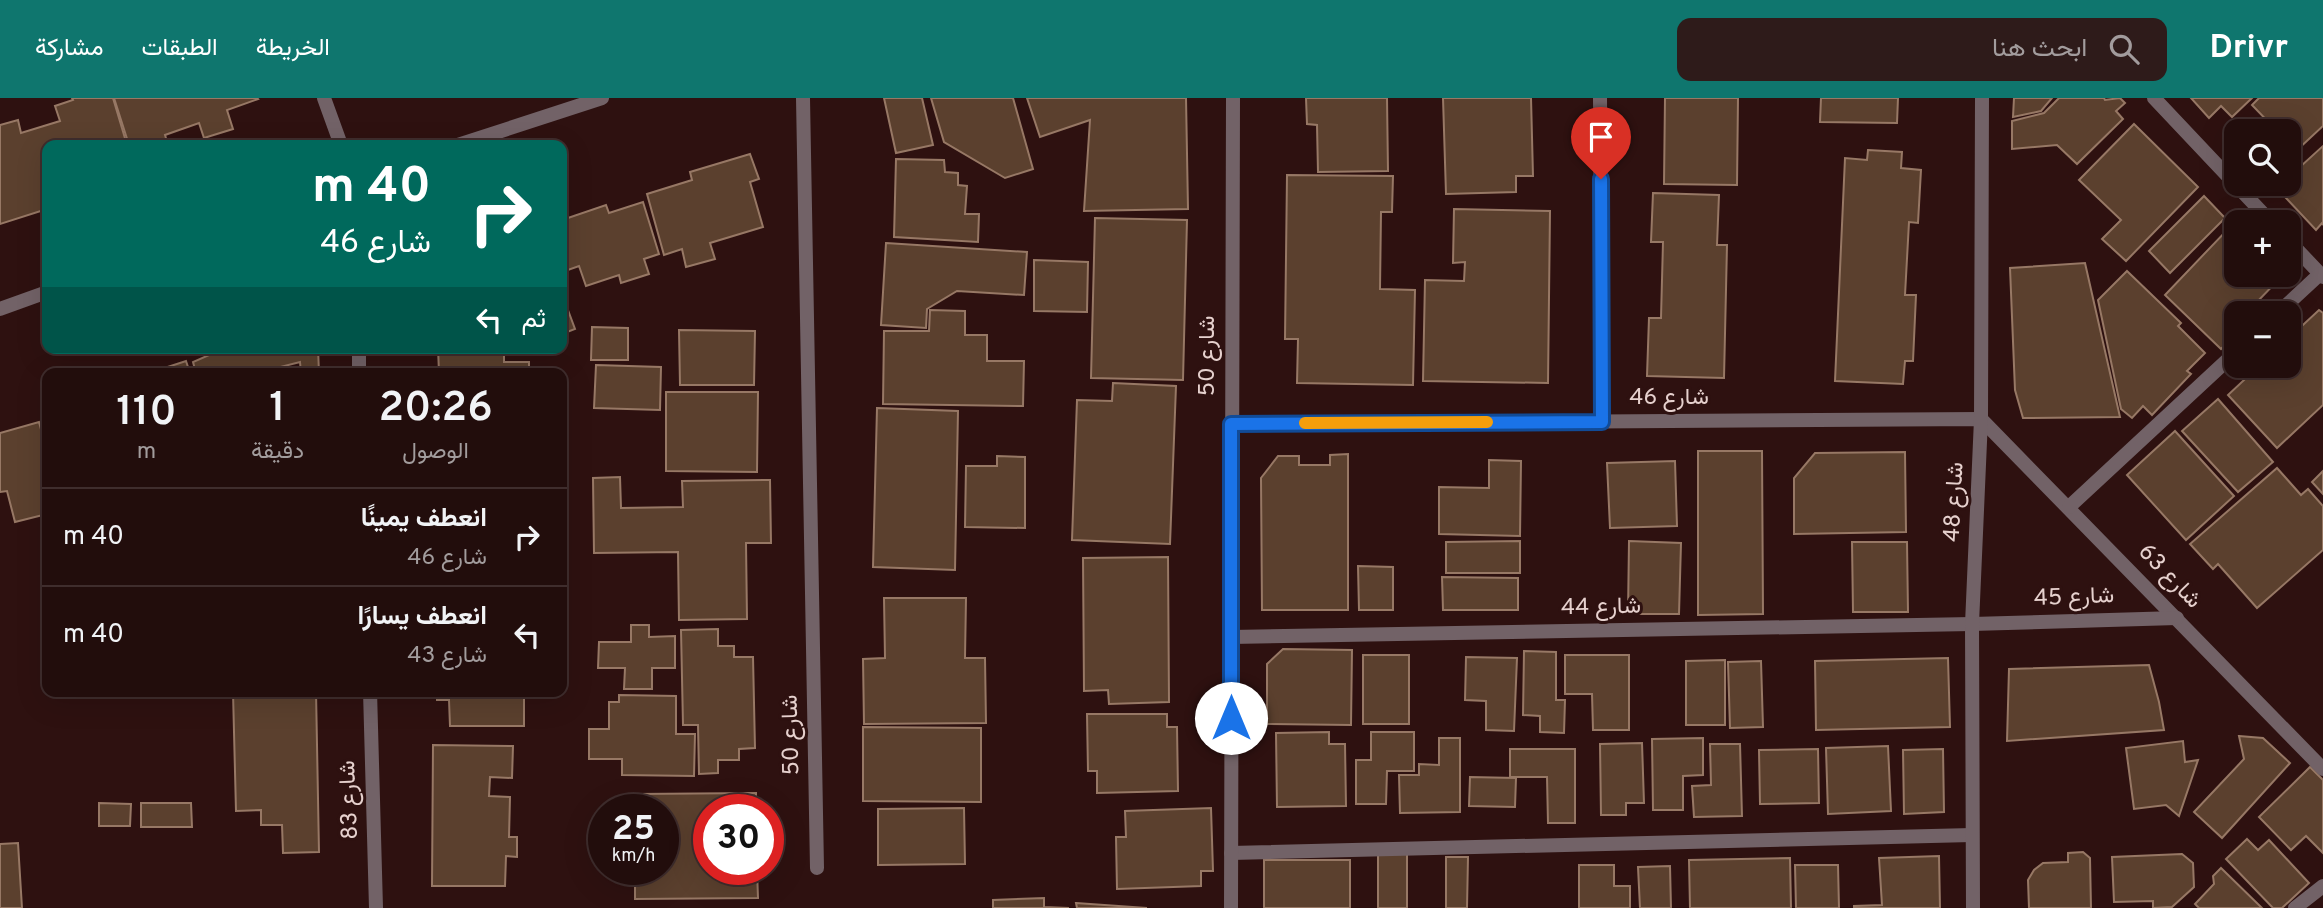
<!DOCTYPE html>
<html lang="ar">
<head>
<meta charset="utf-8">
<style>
  :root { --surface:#220d0c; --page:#2e1b1a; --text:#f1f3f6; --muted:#a29c9d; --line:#3f2d2d; --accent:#0f766e }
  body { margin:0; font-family:Overpass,Vazirmatn,sans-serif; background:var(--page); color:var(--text); direction:rtl; height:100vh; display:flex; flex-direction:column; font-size:26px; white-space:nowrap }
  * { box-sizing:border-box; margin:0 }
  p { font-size:23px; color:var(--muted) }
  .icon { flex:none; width:38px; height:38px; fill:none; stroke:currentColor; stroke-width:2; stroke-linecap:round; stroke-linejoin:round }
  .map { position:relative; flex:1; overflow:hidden; direction:ltr }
  .drawer { position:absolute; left:42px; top:270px; width:525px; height:329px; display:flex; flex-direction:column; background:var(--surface); border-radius:14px; box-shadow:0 7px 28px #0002,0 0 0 2px var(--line); direction:rtl }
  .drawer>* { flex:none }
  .top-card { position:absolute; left:42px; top:42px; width:525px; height:214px; border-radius:14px; box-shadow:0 7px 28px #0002,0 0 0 2px var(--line); direction:rtl; background:#00695c; color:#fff; overflow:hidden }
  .controls { position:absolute; left:2224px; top:21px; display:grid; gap:14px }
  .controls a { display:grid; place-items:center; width:77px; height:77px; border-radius:14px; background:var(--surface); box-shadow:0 7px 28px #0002,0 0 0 2px var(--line); font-size:35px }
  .speed { position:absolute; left:588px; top:696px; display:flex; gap:14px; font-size:35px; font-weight:700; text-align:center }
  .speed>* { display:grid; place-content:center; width:91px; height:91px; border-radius:50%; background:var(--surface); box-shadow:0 7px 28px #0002,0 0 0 2px var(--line); line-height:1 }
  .speed small { font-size:18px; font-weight:400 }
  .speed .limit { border:10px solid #d22; background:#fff; color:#111 }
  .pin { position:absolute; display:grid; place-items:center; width:60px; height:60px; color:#fff; margin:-72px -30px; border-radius:50% 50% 50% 0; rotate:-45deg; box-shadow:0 0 7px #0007 }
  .pin .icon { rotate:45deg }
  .me { position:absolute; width:77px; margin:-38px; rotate:0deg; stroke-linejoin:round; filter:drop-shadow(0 0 5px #0008) }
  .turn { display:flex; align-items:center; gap:24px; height:147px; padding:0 21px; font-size:32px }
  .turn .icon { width:91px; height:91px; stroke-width:2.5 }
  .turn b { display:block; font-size:49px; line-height:60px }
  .then { display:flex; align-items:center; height:66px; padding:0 21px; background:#0003; gap:14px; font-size:26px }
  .eta { display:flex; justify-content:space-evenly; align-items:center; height:119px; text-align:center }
  .eta b { font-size:42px; font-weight:600; line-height:49px }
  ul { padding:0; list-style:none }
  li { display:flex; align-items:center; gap:21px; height:98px; padding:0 21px; border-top:2px solid var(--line) }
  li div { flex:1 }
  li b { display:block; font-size:26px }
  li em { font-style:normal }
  header { display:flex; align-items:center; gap:42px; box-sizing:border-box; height:98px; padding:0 35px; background:var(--accent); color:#fff }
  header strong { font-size:33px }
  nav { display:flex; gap:38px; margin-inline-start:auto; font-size:24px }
  .search { width:490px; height:63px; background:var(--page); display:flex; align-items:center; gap:18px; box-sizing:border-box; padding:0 24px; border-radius:14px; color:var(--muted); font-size:26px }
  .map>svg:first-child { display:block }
  .building { fill:#5b402e; stroke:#977865; stroke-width:2 }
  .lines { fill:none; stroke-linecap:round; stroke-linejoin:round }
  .minor { stroke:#726267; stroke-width:14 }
  .tertiary { stroke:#726267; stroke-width:14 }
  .route-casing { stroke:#114b97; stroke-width:18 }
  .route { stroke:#1a73e8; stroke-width:12 }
  .slow { stroke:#f59e0b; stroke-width:12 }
  .labels { text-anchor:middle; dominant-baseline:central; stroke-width:6; stroke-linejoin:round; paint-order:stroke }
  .street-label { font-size:23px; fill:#e6d1ce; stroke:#2e1110 }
</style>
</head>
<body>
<header>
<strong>Drivr</strong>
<div class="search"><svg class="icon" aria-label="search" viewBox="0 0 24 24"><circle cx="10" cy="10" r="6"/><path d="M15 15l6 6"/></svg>ابحث هنا</div>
<nav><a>الخريطة</a><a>الطبقات</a><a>مشاركة</a></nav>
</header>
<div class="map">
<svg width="2323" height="810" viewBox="0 0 2323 810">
  <rect width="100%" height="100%" fill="#2e1110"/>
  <g class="building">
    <polygon points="72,0 113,0 127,47 47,47 47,111 0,126 0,27 18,22 21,35 60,23 55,8 73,2"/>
    <polygon points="114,0 257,0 258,1 227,12 233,31 204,40 199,25 165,37 168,47 129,47"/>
    <polygon points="884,0 922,0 933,47 896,55"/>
    <polygon points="931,0 1013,0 1033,71 1005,80 944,44"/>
    <polygon points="1027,0 1186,0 1188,111 1084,113 1090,22 1040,39"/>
    <polygon points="1306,0 1387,0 1388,73 1318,74 1317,27 1307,26"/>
    <polygon points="1443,0 1531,0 1533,78 1516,78 1516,94 1446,96"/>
    <polygon points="1665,0 1738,0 1737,87 1664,86"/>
    <polygon points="1821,0 1898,0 1897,25 1820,24"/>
    <polygon points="2014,0 2052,0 2041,13 2013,19"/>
    <polygon points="2059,0 2104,0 2105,2 2120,0 2125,5 2116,13 2123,21 2077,66 2057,47 2012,51 2012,23 2044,15"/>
    <polygon points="2191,0 2252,0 2232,19 2221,8 2209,20"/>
    <polygon points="2259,0 2323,0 2323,28 2296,53 2289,46 2289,33 2277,33 2252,7"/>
    <polygon points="2134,26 2198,89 2126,163 2102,141 2121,122 2079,82"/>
    <polygon points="2323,48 2323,127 2322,125 2316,132 2286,100 2296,91 2289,83 2289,79"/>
    <polygon points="1868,52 1902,54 1901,70 1921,72 1918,125 1909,124 1905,197 1916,197 1913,263 1905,263 1903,286 1835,283 1845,60 1867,62"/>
    <polygon points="750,56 759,81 750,84 763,129 710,145 715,161 686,169 682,151 664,157 647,96 692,82 690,74"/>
    <polygon points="896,61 944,62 945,74 958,75 958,87 967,88 965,116 979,116 978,144 894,139"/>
    <polygon points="1287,77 1393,78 1392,114 1381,114 1380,191 1415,192 1413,287 1297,285 1298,241 1285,241"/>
    <polygon points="1653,95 1719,97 1717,147 1727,147 1724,280 1647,278 1649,220 1661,220 1663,144 1651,144"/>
    <polygon points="2204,98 2225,120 2170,175 2149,153"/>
    <polygon points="643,104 659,156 644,161 649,176 621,185 619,177 586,188 579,168 568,172 562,151 562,122 606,107 609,115"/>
    <polygon points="1454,111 1550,113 1548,285 1423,283 1425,182 1464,183 1465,164 1453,165"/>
    <polygon points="1095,120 1187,122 1183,282 1091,280"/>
    <polygon points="2228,131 2236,137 2236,177 2283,177 2255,206 2260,211 2256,215 2236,215 2236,235 2221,251 2165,197"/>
    <polygon points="886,145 1027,154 1024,197 957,193 927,211 926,230 881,227"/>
    <polygon points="1034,162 1088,164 1087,214 1034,213"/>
    <polygon points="2085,165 2120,319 2023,320 2015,292 2010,170"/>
    <polygon points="2127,173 2181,225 2178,228 2205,255 2187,273 2191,276 2152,317 2143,308 2132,320 2121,311 2098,202"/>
    <polygon points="562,196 575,231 562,236"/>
    <polygon points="930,212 965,213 965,237 987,237 987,263 1024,263 1023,308 883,306 884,233 929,233"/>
    <polygon points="2319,212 2323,215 2323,307 2277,350 2228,297 2259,268 2289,268 2289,240"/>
    <polygon points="592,229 628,230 628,262 591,262"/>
    <polygon points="679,232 755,233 754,287 680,287"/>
    <polygon points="225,250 318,250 319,275 301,275 300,264 257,275 196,275 193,264"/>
    <polygon points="438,250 504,250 504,264 529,264 529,275 439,275"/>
    <polygon points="186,263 190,275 149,275"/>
    <polygon points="596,267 661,269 660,312 594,310"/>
    <polygon points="1113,285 1176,288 1170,446 1072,442 1077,302 1112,303"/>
    <polygon points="666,294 758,294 757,374 666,373"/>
    <polygon points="2218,301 2273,364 2238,394 2182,333"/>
    <polygon points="877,310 958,313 955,472 873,469"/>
    <polygon points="39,324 47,354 47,416 15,424 7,393 0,394 0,335"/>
    <polygon points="2175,333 2234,398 2186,442 2127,377"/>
    <polygon points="1698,353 1762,353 1763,516 1698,517"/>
    <polygon points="1905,354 1906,434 1794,436 1794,380 1815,355"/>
    <polygon points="1348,356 1348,512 1262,512 1261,380 1278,358 1299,358 1299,367 1330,367 1330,357"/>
    <polygon points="997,358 1025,359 1025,430 965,429 966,368 997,368"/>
    <polygon points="1489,362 1521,363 1520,438 1439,436 1439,389 1489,390"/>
    <polygon points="1675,363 1677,428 1610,430 1607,365"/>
    <polygon points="2277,370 2301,397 2308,391 2323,408 2323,452 2257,510 2218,466 2213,471 2190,446"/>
    <polygon points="2323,373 2323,396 2312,384"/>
    <polygon points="620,379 621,410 683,409 682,383 770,382 771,445 746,445 747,521 679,522 678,454 594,455 593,380"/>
    <polygon points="1520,443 1520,475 1446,475 1446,444"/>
    <polygon points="1629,443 1681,445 1679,516 1628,516"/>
    <polygon points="1852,444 1907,444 1908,514 1853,514"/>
    <polygon points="1168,459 1169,604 1109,606 1108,592 1084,593 1083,460"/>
    <polygon points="1358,468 1393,469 1393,512 1359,512"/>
    <polygon points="1442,479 1518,480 1518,512 1443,512"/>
    <polygon points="884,500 966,500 965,560 985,560 986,625 864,626 863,561 885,560"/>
    <polygon points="631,527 649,527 649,539 675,538 675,570 652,570 652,591 624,591 625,570 598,570 599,544 631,544"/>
    <polygon points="718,531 718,548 734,548 734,559 753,559 755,650 739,651 739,662 718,662 718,675 699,676 698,627 683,627 681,532"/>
    <polygon points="1283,551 1352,552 1351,627 1267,626 1267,566"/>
    <polygon points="1524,553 1556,554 1556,602 1565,602 1564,635 1540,634 1540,618 1523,617"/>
    <rect x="1363" y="557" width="46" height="69"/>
    <polygon points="1565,557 1629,557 1629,632 1593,632 1592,596 1565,596"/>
    <polygon points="1466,559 1517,560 1514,633 1486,632 1486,603 1465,602"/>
    <polygon points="1948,560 1950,629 1816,632 1815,563"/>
    <polygon points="1725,562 1725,627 1686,627 1686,563"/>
    <polygon points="1761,563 1763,629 1730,630 1728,564"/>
    <polygon points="2149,567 2159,604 2164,632 2007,643 2009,571"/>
    <polygon points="316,593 319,754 283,755 282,727 261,727 261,712 236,713 233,594"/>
    <polygon points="437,593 524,593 524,628 450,628 449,602 437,602"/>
    <polygon points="619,597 676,598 676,636 695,636 694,678 622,677 622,661 589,661 589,631 609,631 609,604 619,604"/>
    <polygon points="1087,616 1167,616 1167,629 1177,629 1178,693 1097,695 1097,673 1088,673"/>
    <polygon points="863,629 981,630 981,704 863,703"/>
    <polygon points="1329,634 1329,646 1345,646 1346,708 1277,709 1276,635"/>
    <polygon points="1371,634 1414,634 1414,673 1387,673 1386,706 1356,706 1356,662 1371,662"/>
    <polygon points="2239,638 2263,640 2290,665 2222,740 2194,714 2244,661"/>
    <polygon points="1439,640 1460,640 1460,714 1400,715 1399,677 1419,677 1419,666 1439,667"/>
    <polygon points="1703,640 1703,677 1683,678 1683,712 1653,712 1652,641"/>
    <polygon points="2183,643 2185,664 2198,662 2179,718 2166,707 2134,711 2126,650"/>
    <polygon points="1642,645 1644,705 1626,705 1626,717 1601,717 1600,646"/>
    <polygon points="1710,646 1740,646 1742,718 1694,719 1692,688 1711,687"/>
    <polygon points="433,647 513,648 512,680 490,679 489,698 510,699 509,739 517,739 517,759 506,758 505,788 432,788"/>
    <polygon points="1888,648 1891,713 1828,716 1826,650"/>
    <polygon points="1510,651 1575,651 1575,725 1548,725 1547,679 1510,679"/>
    <polygon points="1818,651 1819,705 1760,706 1759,652"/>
    <polygon points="1943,651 1944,714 1904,716 1903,652"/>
    <polygon points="2310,669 2323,682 2323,755 2306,738 2291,752 2259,719"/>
    <polygon points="1470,679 1516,680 1515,709 1469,708"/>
    <polygon points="756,695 756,712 709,712 709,772 757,772 758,800 635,801 635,772 663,772 663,712 635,712 635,696"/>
    <polygon points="99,705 131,706 130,728 99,728"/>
    <polygon points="141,705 191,705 192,729 141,729"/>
    <polygon points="964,710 965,766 878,767 878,711"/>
    <polygon points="1211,710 1213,773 1201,773 1201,788 1117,791 1116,739 1126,739 1125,713"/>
    <polygon points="2247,741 2258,752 2269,742 2309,785 2282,810 2273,810 2226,761"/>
    <polygon points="18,745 22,810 0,810 0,746"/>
    <rect x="1378" y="754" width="29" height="56"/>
    <polygon points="2083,754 2090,760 2091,810 2029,810 2028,782 2034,772 2043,765 2068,764 2068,755"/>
    <polygon points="2182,756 2193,765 2194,789 2172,809 2153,810 2153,803 2114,804 2112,759"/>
    <polygon points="1939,758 1940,810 1854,810 1854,808 1882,807 1879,760"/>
    <polygon points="1446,759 1468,759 1467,810 1446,810"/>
    <polygon points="1790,760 1791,810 1690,810 1689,762"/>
    <rect x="1264" y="762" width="86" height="48"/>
    <polygon points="1579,767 1614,767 1614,788 1630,788 1630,810 1579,810"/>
    <polygon points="1795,767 1838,767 1839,810 1796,810"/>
    <polygon points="1670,768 1671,810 1640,810 1638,769"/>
    <polygon points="2221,770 2262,810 2199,810 2195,806 2214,786 2213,778"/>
    <polygon points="1044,800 1044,809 1069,810 993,810 993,802"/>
    <polygon points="1076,805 1147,810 1077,810"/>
  </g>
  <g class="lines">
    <g class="minor">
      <polyline points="803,0 817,770"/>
      <polyline points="1600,0 1602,324"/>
      <polyline points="2154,0 2271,124"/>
      <polyline points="2289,143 2323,179"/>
      <polyline points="2278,215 2320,176"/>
      <polyline points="359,250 359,275"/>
      <polyline points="1231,326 1981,321 2323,671"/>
      <polyline points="2069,409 2236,254"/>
      <polyline points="1231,539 1972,526 2177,520"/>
      <polyline points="370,593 376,810"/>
      <polyline points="1231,755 1972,737"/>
      <polyline points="1231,810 1233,0"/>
      <polyline points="2295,810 2323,788"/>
    </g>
    <g class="tertiary">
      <polyline points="324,0 341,47"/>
      <polyline points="458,47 602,0"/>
      <polyline points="0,211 47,194"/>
      <polyline points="1973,810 1972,526 1981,321 1982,0"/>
    </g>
  </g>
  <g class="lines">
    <defs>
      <polyline id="route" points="1231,620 1231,326 1602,324 1601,81"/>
    </defs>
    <use href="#route" class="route-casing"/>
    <use href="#route" class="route"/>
    <polyline class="slow" points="1305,325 1487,324"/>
  </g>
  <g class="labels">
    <g class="street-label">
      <text transform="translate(1208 258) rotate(-90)">شارع 50</text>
      <text x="1669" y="300">شارع 46</text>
      <text transform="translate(1955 404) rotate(-87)">شارع 48</text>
      <text transform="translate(2169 479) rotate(46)">شارع 63</text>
      <text transform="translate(2074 500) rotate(-2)">شارع 45</text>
      <text transform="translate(1601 510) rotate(-1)">شارع 44</text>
      <text transform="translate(792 637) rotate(-91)">شارع 50</text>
      <text transform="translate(350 702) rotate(-92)">شارع 83</text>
    </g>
  </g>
</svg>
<div class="controls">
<a><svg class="icon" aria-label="search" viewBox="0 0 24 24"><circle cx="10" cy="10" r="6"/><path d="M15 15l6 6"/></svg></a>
<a>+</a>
<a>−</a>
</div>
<div class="speed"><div>25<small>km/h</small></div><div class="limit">30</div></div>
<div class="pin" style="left:1601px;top:81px;background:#d93025"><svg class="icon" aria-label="arrive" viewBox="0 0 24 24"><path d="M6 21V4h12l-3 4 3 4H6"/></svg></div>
<svg class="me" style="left:1231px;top:620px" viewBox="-20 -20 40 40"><circle r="19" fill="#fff"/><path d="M0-13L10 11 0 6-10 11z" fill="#1a73e8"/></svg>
<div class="top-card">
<div class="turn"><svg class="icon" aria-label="right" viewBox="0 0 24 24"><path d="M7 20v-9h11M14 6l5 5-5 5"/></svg><div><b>40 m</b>شارع 46</div></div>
<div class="then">ثم<svg class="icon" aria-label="left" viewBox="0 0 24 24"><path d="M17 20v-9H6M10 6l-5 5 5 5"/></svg></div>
</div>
<section class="drawer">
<div class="eta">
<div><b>20:26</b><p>الوصول</p></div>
<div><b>1</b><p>دقيقة</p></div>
<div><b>110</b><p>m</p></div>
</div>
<ul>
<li><svg class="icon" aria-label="right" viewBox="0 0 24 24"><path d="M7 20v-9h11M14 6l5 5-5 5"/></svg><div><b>انعطف يمينًا</b><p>شارع 46</p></div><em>40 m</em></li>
<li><svg class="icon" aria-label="left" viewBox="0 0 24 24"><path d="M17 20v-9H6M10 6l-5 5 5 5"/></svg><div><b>انعطف يسارًا</b><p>شارع 43</p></div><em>40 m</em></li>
</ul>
</section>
</div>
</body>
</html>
